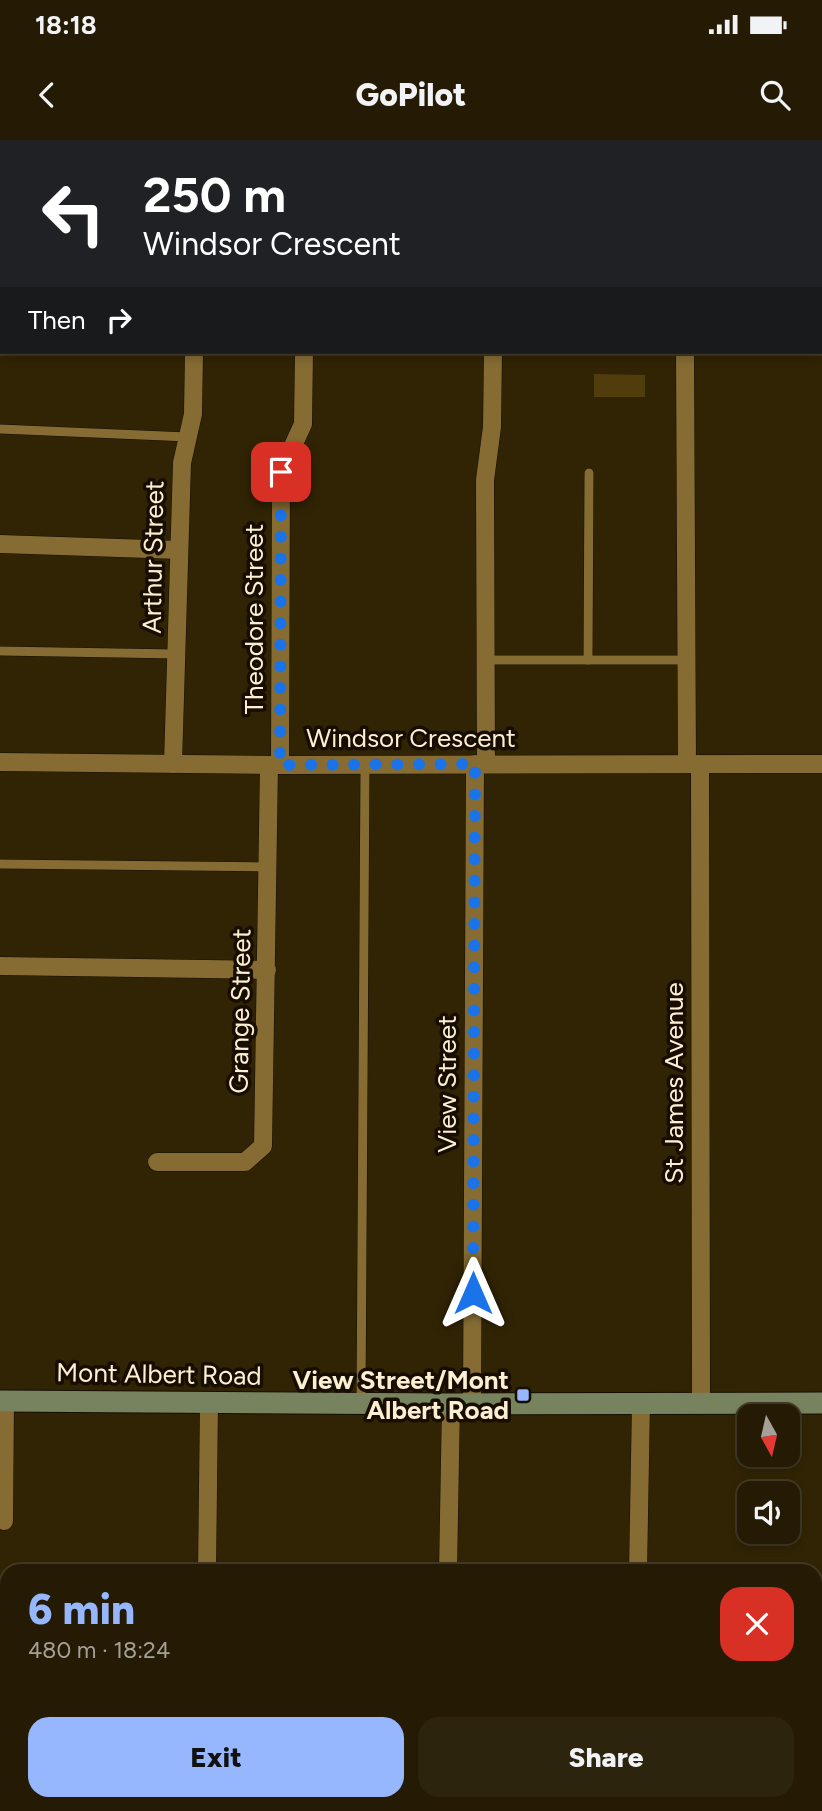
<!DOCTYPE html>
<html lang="en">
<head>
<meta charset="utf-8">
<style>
  :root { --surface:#251b04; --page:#2d240e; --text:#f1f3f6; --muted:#a3a19a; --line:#423926; --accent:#96b6fd }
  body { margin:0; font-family:Figtree,sans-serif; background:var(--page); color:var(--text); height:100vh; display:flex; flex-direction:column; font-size:26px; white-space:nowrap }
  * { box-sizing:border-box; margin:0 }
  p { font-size:23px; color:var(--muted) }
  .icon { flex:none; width:38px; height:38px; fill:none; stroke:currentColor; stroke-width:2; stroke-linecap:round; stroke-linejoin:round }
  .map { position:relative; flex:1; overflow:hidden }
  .details { position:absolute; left:0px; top:1424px; width:822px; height:247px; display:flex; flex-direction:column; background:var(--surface); border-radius:21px 21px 0 0; box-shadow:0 4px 10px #0003,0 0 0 2px var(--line) }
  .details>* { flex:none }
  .hud { position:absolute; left:0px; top:0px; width:822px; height:214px; box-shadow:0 4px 10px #0003,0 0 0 2px var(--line); background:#202124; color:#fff; overflow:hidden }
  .needle { width:46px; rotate:172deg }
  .buttons { position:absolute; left:737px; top:1264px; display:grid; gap:14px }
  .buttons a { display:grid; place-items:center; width:63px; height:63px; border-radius:14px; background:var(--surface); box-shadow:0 4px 10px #0003,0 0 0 2px var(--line); font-size:35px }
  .pin { position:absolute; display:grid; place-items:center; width:60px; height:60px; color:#fff; margin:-30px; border-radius:14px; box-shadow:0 4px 10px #0006 }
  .me { position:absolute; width:77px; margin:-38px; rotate:0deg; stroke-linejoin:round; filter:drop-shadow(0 0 5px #0008) }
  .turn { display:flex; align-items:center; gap:24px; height:147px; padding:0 28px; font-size:32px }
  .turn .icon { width:91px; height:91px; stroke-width:2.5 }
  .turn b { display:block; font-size:49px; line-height:60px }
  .then { display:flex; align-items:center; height:66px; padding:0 28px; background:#0003; gap:14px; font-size:26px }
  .round { display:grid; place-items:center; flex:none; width:74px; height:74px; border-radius:21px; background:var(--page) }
  .head { display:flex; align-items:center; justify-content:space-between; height:119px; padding:0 28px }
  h1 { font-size:42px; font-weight:800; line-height:52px; color:var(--accent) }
  .primary-button { display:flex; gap:14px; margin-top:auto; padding:14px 28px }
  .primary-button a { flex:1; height:80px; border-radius:21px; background:var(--accent); color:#111; font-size:28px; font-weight:800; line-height:80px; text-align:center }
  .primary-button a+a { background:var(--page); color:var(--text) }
  .status { display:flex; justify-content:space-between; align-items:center; height:49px; padding:0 35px; background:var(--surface); direction:ltr }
  .status svg { height:19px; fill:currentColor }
  header { display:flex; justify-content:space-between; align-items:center; height:91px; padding:0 28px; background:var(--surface); font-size:32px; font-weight:800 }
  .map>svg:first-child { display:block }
  .green { fill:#513d0c }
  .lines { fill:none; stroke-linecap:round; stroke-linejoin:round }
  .lane-casing { stroke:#160e01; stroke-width:10 }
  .street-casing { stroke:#160e01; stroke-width:19 }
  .secondary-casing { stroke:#160e01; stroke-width:23 }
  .lane { stroke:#866c33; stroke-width:9 }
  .street { stroke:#866c33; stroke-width:18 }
  .secondary { stroke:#77835e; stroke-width:21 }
  .route { stroke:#1a73e8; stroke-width:12; stroke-dasharray:0 21.6 }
  .poi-dot { fill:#96b6fd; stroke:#170d00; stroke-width:2.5 }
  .labels { text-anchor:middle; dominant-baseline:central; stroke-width:7; stroke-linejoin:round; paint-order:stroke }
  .street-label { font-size:26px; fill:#fdefd2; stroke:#170d00 }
  .poi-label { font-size:26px; font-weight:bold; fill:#fdefd2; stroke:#170d00; text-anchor:end }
</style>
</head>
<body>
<div class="status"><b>18:18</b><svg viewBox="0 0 49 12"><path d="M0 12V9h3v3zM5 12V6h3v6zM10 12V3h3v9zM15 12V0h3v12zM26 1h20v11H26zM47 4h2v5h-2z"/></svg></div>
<header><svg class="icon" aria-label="back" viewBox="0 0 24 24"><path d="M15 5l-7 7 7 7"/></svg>GoPilot<svg class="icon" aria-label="search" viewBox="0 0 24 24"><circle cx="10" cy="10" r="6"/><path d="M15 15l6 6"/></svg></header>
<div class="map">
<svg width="822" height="1671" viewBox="0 0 822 1671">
  <rect width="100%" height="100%" fill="#312405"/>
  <polygon class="green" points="594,234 645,235 645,257 594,257"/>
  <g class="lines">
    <defs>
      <g id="lane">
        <polyline points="0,289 188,297"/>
        <polyline points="0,511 177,514"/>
        <polyline points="486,520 687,520"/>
        <polyline points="588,520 589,333"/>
        <polyline points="0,724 268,727"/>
        <polyline points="361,1262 365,625"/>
      </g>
      <g id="street">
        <polyline points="200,2 200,0"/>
        <polyline points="688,2 688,0"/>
        <polyline points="0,182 2,182"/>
        <polyline points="685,212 687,624"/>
        <polyline points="0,404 179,410"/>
        <polyline points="0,622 280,625 822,624"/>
        <polyline points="173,624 182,323 193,274 194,212"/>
        <polyline points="486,624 485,340 492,287 493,212"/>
        <polyline points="700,624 701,1263"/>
        <polyline points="280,625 281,332 303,284 304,212"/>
        <polyline points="0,826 267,830"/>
        <polyline points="157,1022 245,1022 263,1006 269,625"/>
        <polyline points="472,1264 475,624"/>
        <polyline points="4,1381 5,1261"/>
        <polyline points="207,1432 209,1263"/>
        <polyline points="448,1432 451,1264"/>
        <polyline points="638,1432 641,1263"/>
        <polyline points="0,1632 7,1632"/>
        <polyline points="204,1664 204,1671"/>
        <polyline points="445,1671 445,1664"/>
        <polyline points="633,1671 634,1664"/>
        <polyline points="820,1671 822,1577"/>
      </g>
      <polyline id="secondary" points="0,1261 451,1264 822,1263"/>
    </defs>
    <use href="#lane" class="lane-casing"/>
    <use href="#street" class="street-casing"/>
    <use href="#secondary" class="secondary-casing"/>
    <use href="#lane" class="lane"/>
    <use href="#street" class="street"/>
    <use href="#secondary" class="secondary"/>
  </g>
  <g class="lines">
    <polyline class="route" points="281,332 280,625 475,624 473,1153"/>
  </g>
  <rect class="poi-dot" x="516" y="1248" width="14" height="14" rx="3.5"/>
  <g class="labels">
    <g class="street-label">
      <text transform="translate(153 417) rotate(-89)">Arthur Street</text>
      <text transform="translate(254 479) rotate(-90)">Theodore Street</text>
      <text x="411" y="598">Windsor Crescent</text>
      <text transform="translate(240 871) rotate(-89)">Grange Street</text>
      <text transform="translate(674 943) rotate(-90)">St James Avenue</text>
      <text transform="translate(447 944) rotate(-90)">View Street</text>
      <text transform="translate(159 1234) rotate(1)">Mont Albert Road</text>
    </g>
    <g class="poi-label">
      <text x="509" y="1240">View Street/Mont<tspan x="509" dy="30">Albert Road</tspan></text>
    </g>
  </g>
</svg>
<div class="buttons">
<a><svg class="needle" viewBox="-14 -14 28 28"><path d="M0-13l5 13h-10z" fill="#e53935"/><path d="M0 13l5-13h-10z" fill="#a3a19a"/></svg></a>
<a><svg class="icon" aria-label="sound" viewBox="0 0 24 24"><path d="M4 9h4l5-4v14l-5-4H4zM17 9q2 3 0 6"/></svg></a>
</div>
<div class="pin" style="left:281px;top:332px;background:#d93025"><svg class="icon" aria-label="arrive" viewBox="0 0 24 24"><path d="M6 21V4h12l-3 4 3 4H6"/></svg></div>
<svg class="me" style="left:473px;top:1153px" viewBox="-20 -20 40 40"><path d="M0-17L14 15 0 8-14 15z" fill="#1a73e8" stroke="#fff" stroke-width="4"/></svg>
<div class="hud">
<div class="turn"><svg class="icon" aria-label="left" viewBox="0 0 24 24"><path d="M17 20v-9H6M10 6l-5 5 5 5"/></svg><div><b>250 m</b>Windsor Crescent</div></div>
<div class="then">Then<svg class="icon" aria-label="right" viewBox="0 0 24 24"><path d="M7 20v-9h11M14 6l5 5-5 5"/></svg></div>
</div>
<section class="details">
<div class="head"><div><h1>6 min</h1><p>480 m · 18:24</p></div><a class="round" style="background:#d93025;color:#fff"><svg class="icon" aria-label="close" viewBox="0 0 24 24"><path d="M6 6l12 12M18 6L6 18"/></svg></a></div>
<div class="primary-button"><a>Exit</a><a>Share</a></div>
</section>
</div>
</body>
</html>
